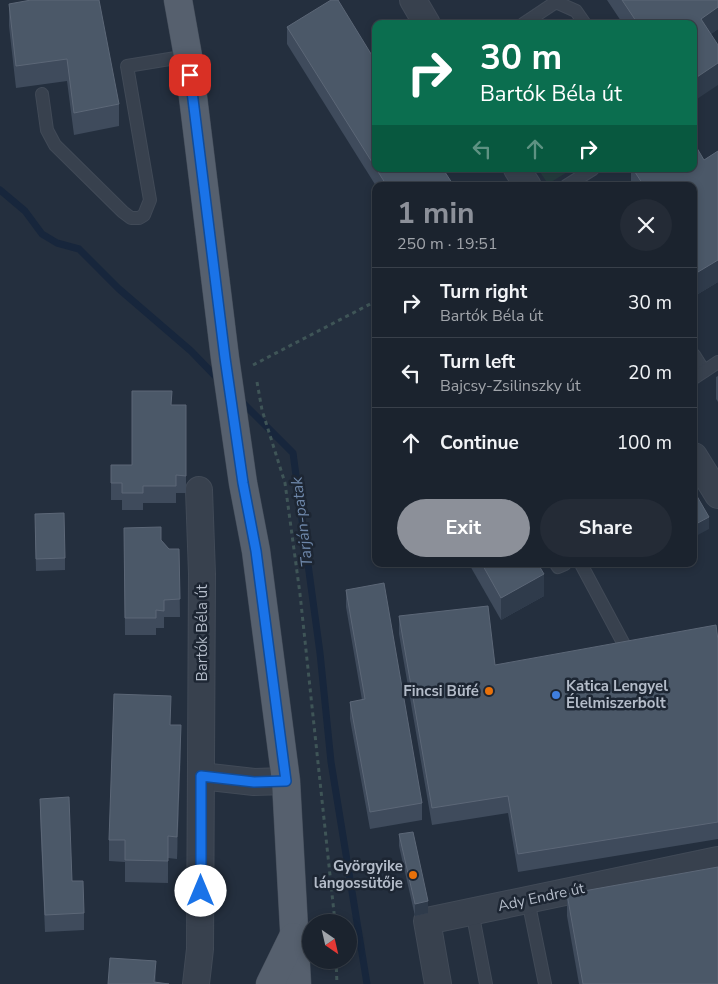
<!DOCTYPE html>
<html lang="en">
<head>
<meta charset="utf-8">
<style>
  :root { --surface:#1b232e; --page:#242b36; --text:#f1f3f6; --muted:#a0a4aa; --line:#39404a; --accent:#8c9099 }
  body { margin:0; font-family:"Nunito Sans",sans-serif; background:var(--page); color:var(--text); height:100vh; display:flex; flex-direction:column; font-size:19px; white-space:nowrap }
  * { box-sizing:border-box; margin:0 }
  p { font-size:16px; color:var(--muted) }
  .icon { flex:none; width:28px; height:28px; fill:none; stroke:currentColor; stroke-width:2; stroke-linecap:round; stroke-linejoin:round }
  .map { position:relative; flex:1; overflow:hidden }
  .details { position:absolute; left:372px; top:182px; width:325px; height:385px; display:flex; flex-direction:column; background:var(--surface); border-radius:10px; box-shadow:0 2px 8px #0003,0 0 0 1px var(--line) }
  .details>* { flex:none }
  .hud { position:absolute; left:372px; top:20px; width:325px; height:152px; border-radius:10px; box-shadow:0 2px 8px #0003,0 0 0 1px var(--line); background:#0b6e4f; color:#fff; overflow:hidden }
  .needle { width:32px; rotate:146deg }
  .fabs { position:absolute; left:302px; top:914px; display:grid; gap:10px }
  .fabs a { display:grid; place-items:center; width:55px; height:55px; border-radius:50%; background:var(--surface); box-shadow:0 2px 8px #0003,0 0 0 1px var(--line); font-size:25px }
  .pin { position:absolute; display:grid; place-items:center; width:42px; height:42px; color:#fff; margin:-21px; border-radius:10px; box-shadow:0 2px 8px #0006 }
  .me { position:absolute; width:55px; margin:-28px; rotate:0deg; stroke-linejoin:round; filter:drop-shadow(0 0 4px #0008) }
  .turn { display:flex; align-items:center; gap:18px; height:105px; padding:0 25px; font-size:22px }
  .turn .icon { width:65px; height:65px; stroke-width:2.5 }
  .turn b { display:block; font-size:35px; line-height:42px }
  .lanes { display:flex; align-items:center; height:48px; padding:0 25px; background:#0003; justify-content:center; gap:25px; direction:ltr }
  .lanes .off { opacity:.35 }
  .round { display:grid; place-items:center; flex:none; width:52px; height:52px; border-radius:26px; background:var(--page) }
  .headline { display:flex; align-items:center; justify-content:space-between; height:85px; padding:0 25px }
  h1 { font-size:30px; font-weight:700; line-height:38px; color:var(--accent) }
  .cta { display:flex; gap:10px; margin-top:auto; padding:10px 25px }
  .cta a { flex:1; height:58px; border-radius:30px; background:var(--accent); color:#fff; font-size:20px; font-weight:700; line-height:58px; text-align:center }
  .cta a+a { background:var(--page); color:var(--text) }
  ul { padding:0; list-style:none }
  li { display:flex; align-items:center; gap:15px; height:70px; padding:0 25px; border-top:1px solid var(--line) }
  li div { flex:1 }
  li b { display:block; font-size:19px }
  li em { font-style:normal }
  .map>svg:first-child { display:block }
  .green { fill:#263c3f }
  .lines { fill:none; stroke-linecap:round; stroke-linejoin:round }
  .stream { stroke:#17263c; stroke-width:7 }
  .service-casing { stroke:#414a57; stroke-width:14 }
  .minor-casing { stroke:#414a57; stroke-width:28 }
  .primary-casing { stroke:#414a57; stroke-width:29 }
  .path { stroke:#3f5557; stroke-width:3; stroke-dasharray:4 4; stroke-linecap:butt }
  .service { stroke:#38414e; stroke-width:12 }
  .minor { stroke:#38414e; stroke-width:26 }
  .primary { stroke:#56606e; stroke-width:28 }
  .wall { fill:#3f4b5c }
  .shaded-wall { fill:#2f3b4b }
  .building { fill:#4b5868; stroke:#5c6777 }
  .route-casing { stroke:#114b97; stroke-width:12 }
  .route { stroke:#1a73e8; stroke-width:9 }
  .food-dot { fill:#e8710a; stroke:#1d2633; stroke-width:2 }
  .shop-dot { fill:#3f7fe0; stroke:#1d2633; stroke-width:2 }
  .labels { text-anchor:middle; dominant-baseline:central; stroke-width:5; stroke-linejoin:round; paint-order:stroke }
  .street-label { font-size:15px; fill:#b4bcc9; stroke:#1d2633 }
  .poi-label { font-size:15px; font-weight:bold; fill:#b4bcc9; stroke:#1d2633; text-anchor:end }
  .water-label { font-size:16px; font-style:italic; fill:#6d86a8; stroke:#1d2633 }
</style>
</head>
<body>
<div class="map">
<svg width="718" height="984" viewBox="0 0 718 984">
  <rect width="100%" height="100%" fill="#242f3e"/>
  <polygon class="green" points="538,169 572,169 548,184"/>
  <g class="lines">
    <g class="stream">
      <polyline points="0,190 25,211 42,234 57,243 79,249 119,289 191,351 219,380"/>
      <polyline points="240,400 293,453 320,653 331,762 367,984"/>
    </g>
    <defs>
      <g id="service">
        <polyline points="523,24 556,2 576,11 585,24"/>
        <polyline points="42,94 47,130 55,145 123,212 131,218 139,218 144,215 150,200 127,66 188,56"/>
        <polyline points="566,186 593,169"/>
        <polyline points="694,355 704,371"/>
        <polyline points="694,378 718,362"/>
        <polyline points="556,564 558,567 565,564"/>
        <polyline points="581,564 627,650 635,649"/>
        <polyline points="528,900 545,984"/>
        <polyline points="472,911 486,984"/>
      </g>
      <g id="minor">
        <polyline points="413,0 427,24"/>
        <polyline points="517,169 528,186"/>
        <polyline points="694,456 718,495"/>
        <polyline points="201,776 254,782 286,781"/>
        <polyline points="196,984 200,949 202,574 199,490"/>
        <polyline points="438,984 427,921 718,860"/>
      </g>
      <g id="primary">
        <polyline points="178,0 188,56 225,358 243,483 256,551 286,781 297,984"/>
        <polyline points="270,984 293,937"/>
      </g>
    </defs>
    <use href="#service" class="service-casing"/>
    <use href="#minor" class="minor-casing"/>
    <use href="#primary" class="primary-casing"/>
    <g class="path">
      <polyline points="253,365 376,301"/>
      <polyline points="257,382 262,410 285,483 300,594 335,922"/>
      <polyline points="336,960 337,984"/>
    </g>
    <use href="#service" class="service"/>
    <use href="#minor" class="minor"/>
    <use href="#primary" class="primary"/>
  </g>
  <g class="wall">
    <polygon points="607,0 718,0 718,29 711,34 694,24 623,24"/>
    <polygon points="9,4 119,104 119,126 74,135 67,81 16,88 9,26"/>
    <polygon points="287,27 454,186 376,186 287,44"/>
    <polygon points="718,151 718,282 698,294 694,287 694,186 631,186 631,169 694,169 704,160"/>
    <polygon points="718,376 718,402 716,399 716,377"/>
    <polygon points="172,405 186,405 186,493 176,493 176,503 143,503 143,510 122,510 122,500 111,500 111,465 132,465"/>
    <polygon points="35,526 65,558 65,570 36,571"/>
    <polygon points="124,528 161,540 169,549 179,549 180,617 164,617 164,628 156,628 156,635 125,635"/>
    <polygon points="469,564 538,564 544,596 501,620"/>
    <polygon points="346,590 422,803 422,820 370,829 350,719 350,702 362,700 346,607"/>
    <polygon points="399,616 495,665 718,640 718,839 518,872 508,813 432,825 399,634"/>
    <polygon points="171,725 181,747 177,859 168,858 168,883 125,882 125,862 109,861 109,840"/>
    <polygon points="40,799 84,913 84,930 45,932 40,816"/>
    <polygon points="399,834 428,913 415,916 399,846"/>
    <polygon points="567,894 718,984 579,984 567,916"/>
  </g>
  <g class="shaded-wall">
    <polygon points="718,7 718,29 701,41 701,19"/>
    <polygon points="718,63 718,85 694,101 694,79"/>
    <polygon points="718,260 718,282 698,294 698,272"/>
    <polygon points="709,517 709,529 694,537 694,525"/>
    <polygon points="544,574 544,596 501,620 501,598"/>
    <polygon points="181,725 181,747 177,859 177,837"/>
    <polygon points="428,901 428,913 415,916 415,904"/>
    <polygon points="156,961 156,984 154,984"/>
  </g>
  <g class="building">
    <polygon points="31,0 99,0 119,104 74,113 67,59 16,66 9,4"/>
    <polygon points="331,0 338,0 376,62 376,169 443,169 454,186 387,186 287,27"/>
    <polygon points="622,0 718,0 718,7 701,19 718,45 718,63 694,79 694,24 638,24"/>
    <polygon points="694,143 704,160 718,151 718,260 698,272 694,265 694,186 644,186 633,169 694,169"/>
    <polygon points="132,391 172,391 171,405 186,405 186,476 176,475 176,486 143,486 143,493 122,493 122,483 111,483 111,465 132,465"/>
    <polygon points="694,491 709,517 694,525"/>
    <polygon points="64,513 65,558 36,559 35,514"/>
    <polygon points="161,527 161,540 169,549 179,549 180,599 164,600 164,611 156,610 156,618 125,618 124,528"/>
    <polygon points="482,564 538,564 544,574 501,598"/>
    <polygon points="384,583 422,803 370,812 350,702 365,699 346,590"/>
    <polygon points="488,606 495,665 716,625 718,640 718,822 518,854 508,796 432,808 399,616"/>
    <polygon points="114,694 171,696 170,725 181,725 177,837 168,836 168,861 125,860 125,840 109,840"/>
    <polygon points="69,797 72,881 83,881 84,913 45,915 40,799"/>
    <polygon points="413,832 428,901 415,904 399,834"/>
    <polygon points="718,867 718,984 583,984 567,894"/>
    <polygon points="110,958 156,961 154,982 169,984 108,984"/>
  </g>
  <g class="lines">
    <defs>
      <polyline id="route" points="190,75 225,358 243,483 256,551 286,781 254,782 201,776 201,891"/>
    </defs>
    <use href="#route" class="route-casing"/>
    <use href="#route" class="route"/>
  </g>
  <g class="food-dot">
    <circle cx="489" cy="691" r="5"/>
    <circle cx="413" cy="875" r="5"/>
  </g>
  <circle class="shop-dot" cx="556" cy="695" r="5"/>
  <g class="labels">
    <g class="street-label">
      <text transform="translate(202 633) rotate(-90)">Bartók Béla út</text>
      <text transform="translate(541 897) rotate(-12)">Ady Endre út</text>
    </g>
    <g class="poi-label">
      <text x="566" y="686" text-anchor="start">Katica Lengyel<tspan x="566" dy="17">Élelmiszerbolt</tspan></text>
      <text x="479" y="691">Fincsi Büfé</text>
      <text x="403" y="866">Györgyike<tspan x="403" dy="17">lángossütője</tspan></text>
    </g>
    <g class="water-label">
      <text transform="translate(302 522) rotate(-97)">Tarján-patak</text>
    </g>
  </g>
</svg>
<div class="fabs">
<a><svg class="needle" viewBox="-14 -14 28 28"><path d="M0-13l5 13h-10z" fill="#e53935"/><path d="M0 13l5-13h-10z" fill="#a0a4aa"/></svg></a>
</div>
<div class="pin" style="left:190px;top:75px;background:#d93025"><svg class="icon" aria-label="arrive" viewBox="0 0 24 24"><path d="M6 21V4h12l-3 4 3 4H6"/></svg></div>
<svg class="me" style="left:201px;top:891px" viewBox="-20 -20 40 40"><circle r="19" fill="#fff"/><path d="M0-13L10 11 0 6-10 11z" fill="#1a73e8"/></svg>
<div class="hud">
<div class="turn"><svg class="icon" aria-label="right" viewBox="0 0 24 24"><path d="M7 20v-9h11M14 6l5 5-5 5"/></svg><div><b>30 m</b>Bartók Béla út</div></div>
<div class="lanes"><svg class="icon off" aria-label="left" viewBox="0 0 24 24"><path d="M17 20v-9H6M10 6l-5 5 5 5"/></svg><svg class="icon off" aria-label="ahead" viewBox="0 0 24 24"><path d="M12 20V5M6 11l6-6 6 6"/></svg><svg class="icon" aria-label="right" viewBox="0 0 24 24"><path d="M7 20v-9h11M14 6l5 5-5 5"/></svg></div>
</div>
<section class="details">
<div class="headline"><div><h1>1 min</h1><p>250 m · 19:51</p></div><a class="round"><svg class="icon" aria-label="close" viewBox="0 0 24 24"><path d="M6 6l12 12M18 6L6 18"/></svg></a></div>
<ul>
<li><svg class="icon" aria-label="right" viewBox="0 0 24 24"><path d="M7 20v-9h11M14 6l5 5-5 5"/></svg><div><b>Turn right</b><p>Bartók Béla út</p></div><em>30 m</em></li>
<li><svg class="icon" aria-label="left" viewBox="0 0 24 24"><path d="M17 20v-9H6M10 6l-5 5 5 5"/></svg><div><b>Turn left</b><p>Bajcsy-Zsilinszky út</p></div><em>20 m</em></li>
<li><svg class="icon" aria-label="ahead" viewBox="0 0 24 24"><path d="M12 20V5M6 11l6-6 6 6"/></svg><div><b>Continue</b></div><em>100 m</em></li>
</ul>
<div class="cta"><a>Exit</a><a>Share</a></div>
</section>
</div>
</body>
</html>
